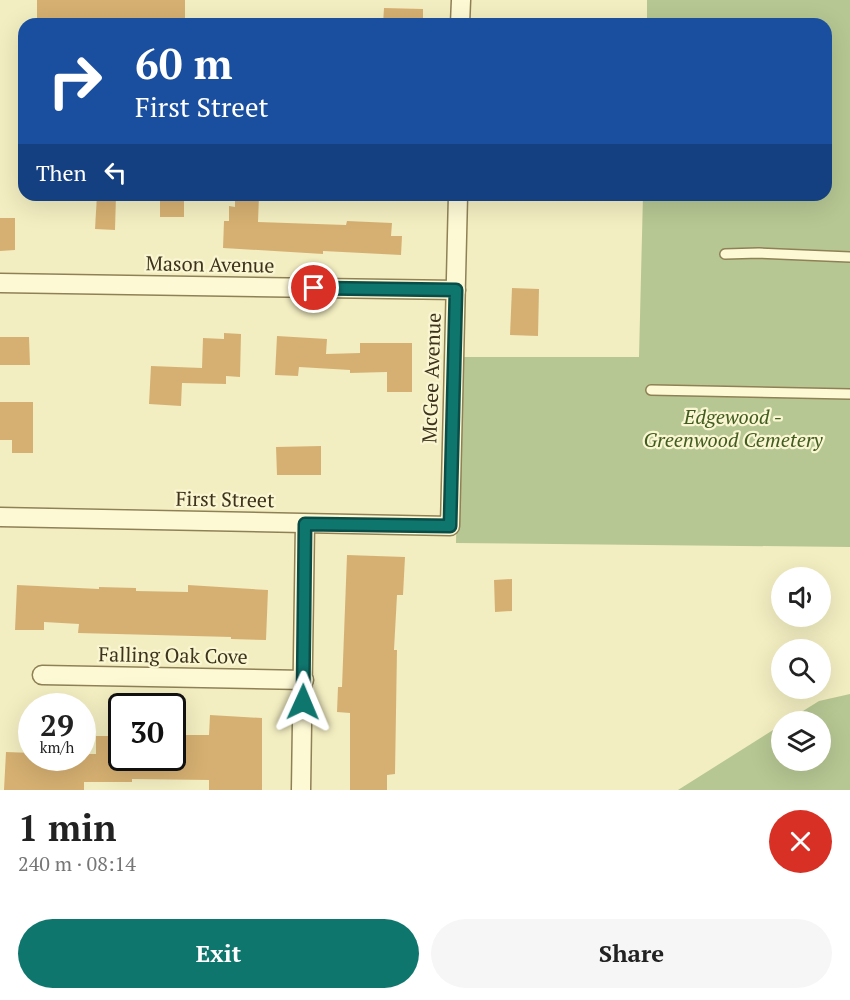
<!DOCTYPE html>
<html lang="en">
<head>
<meta charset="utf-8">
<style>
  :root { --surface:#fff; --page:#f6f6f6; --text:#222; --muted:#767676; --accent:#0f766e }
  body { margin:0; font-family:"PT Serif",serif; background:var(--page); color:var(--text); height:100vh; display:flex; flex-direction:column; font-size:22px; white-space:nowrap }
  * { box-sizing:border-box; margin:0 }
  p { font-size:20px; color:var(--muted) }
  .icon { flex:none; width:33px; height:33px; fill:none; stroke:currentColor; stroke-width:2; stroke-linecap:round; stroke-linejoin:round }
  .map { position:relative; height:790px; overflow:hidden }
  .side { display:flex; flex-direction:column; background:var(--surface); flex:1 }
  .side>* { flex:none }
  .top-card { position:absolute; left:18px; top:18px; width:814px; height:183px; border-radius:18px; box-shadow:0 6px 24px #0002; background:#1a4fa0; color:#fff; overflow:hidden }
  .fabs { position:absolute; left:771px; top:567px; display:grid; gap:12px }
  .fabs a { display:grid; place-items:center; width:60px; height:60px; border-radius:50%; background:var(--surface); box-shadow:0 6px 24px #0002; font-size:30px }
  .speed { position:absolute; left:18px; top:693px; display:flex; gap:12px; font-size:30px; font-weight:700; text-align:center }
  .speed>* { display:grid; place-content:center; width:78px; height:78px; border-radius:50%; background:var(--surface); box-shadow:0 6px 24px #0002; line-height:1 }
  .speed small { font-size:15px; font-weight:400 }
  .speed .limit { border:3px solid #111; border-radius:9px; background:#fff; color:#111 }
  .pin { position:absolute; display:grid; place-items:center; width:51px; height:51px; color:#fff; margin:-26px; border:3px solid #fff; border-radius:50%; box-shadow:0 2px 6px #0007 }
  .me { position:absolute; width:66px; margin:-33px; rotate:1deg; stroke-linejoin:round; filter:drop-shadow(0 0 4px #0008) }
  .turn { display:flex; align-items:center; gap:21px; height:126px; padding:0 18px; font-size:27px }
  .turn .icon { width:78px; height:78px; stroke-width:2.5 }
  .turn b { display:block; font-size:42px; line-height:51px }
  .then { display:flex; align-items:center; height:57px; padding:0 18px; background:#0003; gap:12px; font-size:22px }
  .round { display:grid; place-items:center; flex:none; width:63px; height:63px; border-radius:32px; background:var(--page) }
  .headline { display:flex; align-items:center; justify-content:space-between; height:102px; padding:0 18px }
  h1 { font-size:36px; font-weight:700; line-height:45px }
  .button { display:flex; gap:12px; margin-top:auto; padding:12px 18px }
  .button a { flex:1; height:69px; border-radius:36px; background:var(--accent); color:#fff; font-size:24px; font-weight:700; line-height:69px; text-align:center }
  .button a+a { background:var(--page); color:var(--text) }
  .map>svg:first-child { display:block }
  .cemetery { fill:#b6c793 }
  .building { fill:#d6b072 }
  .lines { fill:none; stroke-linecap:round; stroke-linejoin:round }
  .lane-casing { stroke:#8f8056; stroke-width:12 }
  .street-casing { stroke:#8f8056; stroke-width:21 }
  .lane { stroke:#fdf9d5; stroke-width:9 }
  .street { stroke:#fdf9d5; stroke-width:18 }
  .route-casing { stroke:#0a4d48; stroke-width:15 }
  .route { stroke:#0f766e; stroke-width:10 }
  .labels { text-anchor:middle; dominant-baseline:central; stroke-width:4.5; stroke-linejoin:round; paint-order:stroke }
  .street-label { font-size:20px; fill:#3d331c; stroke:#faf6d1 }
  .park-label { font-size:20px; font-style:italic; fill:#415c20; stroke:#faf6d1 }
</style>
</head>
<body>
<div class="map">
<svg width="850" height="790" viewBox="0 0 850 790">
  <rect width="100%" height="100%" fill="#f3eec1"/>
  <g class="cemetery">
    <polygon points="647,0 850,0 850,547 456,543 460,357 639,357 643,195 826,195 826,24 647,24"/>
    <polygon points="850,694 850,790 678,790 781,725 782,760 820,760 820,722 787,721 819,701"/>
  </g>
  <g class="building">
    <polygon points="37,0 185,0 185,22 125,20 125,24 92,24 92,22 37,20"/>
    <polygon points="384,8 423,9 423,24 383,24"/>
    <polygon points="97,195 116,195 115,230 95,229"/>
    <rect x="160" y="195" width="24" height="22"/>
    <polygon points="235,195 259,195 258,222 346,225 347,221 392,223 391,236 402,236 401,255 323,251 323,254 223,248 224,221 229,221 229,206 235,207"/>
    <polygon points="0,218 15,218 15,250 0,251"/>
    <polygon points="512,288 539,289 538,336 510,335"/>
    <polygon points="224,333 241,334 240,377 226,376 226,384 182,383 181,406 149,404 151,366 202,368 203,338 224,339"/>
    <polygon points="277,336 327,339 326,354 360,353 360,343 412,343 412,392 387,392 387,372 350,373 350,370 299,367 298,376 275,375"/>
    <polygon points="0,337 29,337 30,365 0,365"/>
    <polygon points="0,402 33,402 33,453 12,453 12,440 0,440"/>
    <polygon points="321,446 321,475 277,475 276,447"/>
    <polygon points="347,555 405,557 403,595 397,595 394,650 397,650 395,774 387,775 387,790 350,790 350,713 337,712 338,687 342,687"/>
    <polygon points="512,579 512,611 495,612 494,580"/>
    <polygon points="17,585 99,589 99,587 136,588 136,591 188,592 188,585 268,590 266,640 231,639 231,637 78,633 79,624 44,622 44,630 15,630"/>
    <polygon points="210,715 262,718 262,790 209,790 209,780 132,779 132,782 84,782 84,790 4,790 6,752 32,753 32,758 82,758 82,754 96,754 96,736 122,736 122,758 172,758 172,735 209,735"/>
  </g>
  <g class="lines">
    <defs>
      <g id="lane">
        <polyline points="725,254 759,253 850,257"/>
        <polyline points="651,390 850,394"/>
      </g>
      <g id="street">
        <polyline points="460,24 461,0"/>
        <polyline points="0,283 456,290"/>
        <polyline points="0,517 450,526 458,195"/>
        <polyline points="42,675 304,680"/>
        <polyline points="301,790 305,524"/>
      </g>
    </defs>
    <use href="#lane" class="lane-casing"/>
    <use href="#street" class="street-casing"/>
    <use href="#lane" class="lane"/>
    <use href="#street" class="street"/>
  </g>
  <g class="lines">
    <defs>
      <polyline id="route" points="303,702 305,524 450,526 456,290 314,288"/>
    </defs>
    <use href="#route" class="route-casing"/>
    <use href="#route" class="route"/>
  </g>
  <g class="labels">
    <g class="street-label">
      <text transform="translate(210 264) rotate(1)">Mason Avenue</text>
      <text transform="translate(431 378) rotate(-88)">McGee Avenue</text>
      <text transform="translate(225 499) rotate(1)">First Street</text>
      <text transform="translate(173 655) rotate(1)">Falling Oak Cove</text>
    </g>
    <g class="park-label">
      <text x="733" y="416">Edgewood -<tspan x="733" dy="23">Greenwood Cemetery</tspan></text>
    </g>
  </g>
</svg>
<div class="fabs">
<a><svg class="icon" aria-label="sound" viewBox="0 0 24 24"><path d="M4 9h4l5-4v14l-5-4H4zM17 9q2 3 0 6"/></svg></a>
<a><svg class="icon" aria-label="search" viewBox="0 0 24 24"><circle cx="10" cy="10" r="6"/><path d="M15 15l6 6"/></svg></a>
<a><svg class="icon" aria-label="layers" viewBox="0 0 24 24"><path d="M12 4l9 5-9 5-9-5zM3 14l9 5 9-5"/></svg></a>
</div>
<div class="speed"><div>29<small>km/h</small></div><div class="limit">30</div></div>
<div class="pin" style="left:314px;top:288px;background:#d93025"><svg class="icon" aria-label="arrive" viewBox="0 0 24 24"><path d="M6 21V4h12l-3 4 3 4H6"/></svg></div>
<svg class="me" style="left:303px;top:702px" viewBox="-20 -20 40 40"><path d="M0-17L14 15 0 8-14 15z" fill="#0f766e" stroke="#fff" stroke-width="4"/></svg>
<div class="top-card">
<div class="turn"><svg class="icon" aria-label="right" viewBox="0 0 24 24"><path d="M7 20v-9h11M14 6l5 5-5 5"/></svg><div><b>60 m</b>First Street</div></div>
<div class="then">Then<svg class="icon" aria-label="left" viewBox="0 0 24 24"><path d="M17 20v-9H6M10 6l-5 5 5 5"/></svg></div>
</div>
</div>
<section class="side">
<div class="headline"><div><h1>1 min</h1><p>240 m · 08:14</p></div><a class="round" style="background:#d93025;color:#fff"><svg class="icon" aria-label="close" viewBox="0 0 24 24"><path d="M6 6l12 12M18 6L6 18"/></svg></a></div>
<div class="button"><a>Exit</a><a>Share</a></div>
</section>
</body>
</html>
